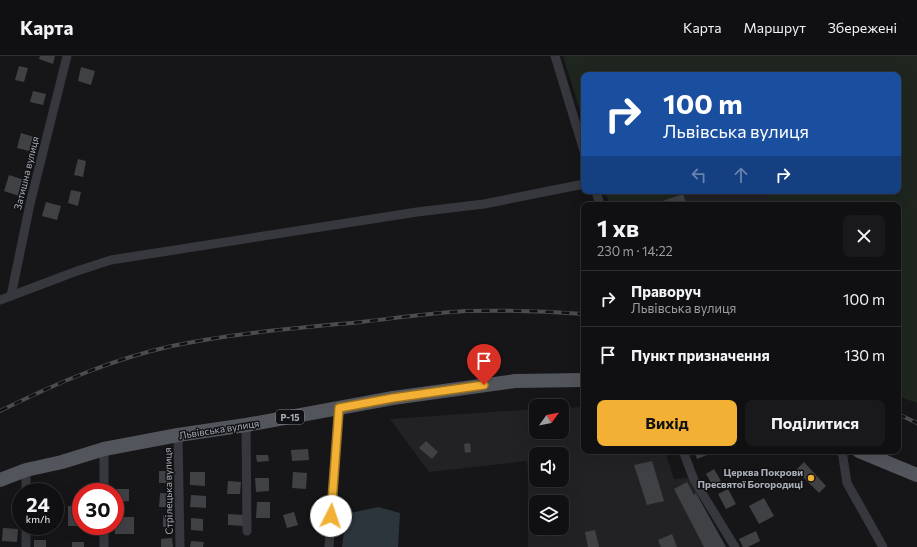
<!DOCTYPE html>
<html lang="uk">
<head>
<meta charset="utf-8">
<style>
  :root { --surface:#101012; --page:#19191b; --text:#f1f3f6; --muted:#9c9d9f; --line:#303032; --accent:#f2b134 }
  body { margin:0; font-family:Commissioner,sans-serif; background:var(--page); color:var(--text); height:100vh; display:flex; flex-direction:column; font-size:15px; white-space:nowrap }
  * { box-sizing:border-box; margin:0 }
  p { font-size:13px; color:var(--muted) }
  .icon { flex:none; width:22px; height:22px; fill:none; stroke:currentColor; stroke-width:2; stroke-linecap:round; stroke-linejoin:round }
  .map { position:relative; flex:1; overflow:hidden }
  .details { position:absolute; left:581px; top:146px; width:320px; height:252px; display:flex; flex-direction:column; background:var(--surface); border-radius:8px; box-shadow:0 4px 16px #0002,0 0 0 1px var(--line) }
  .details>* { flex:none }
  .guide { position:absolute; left:581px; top:16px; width:320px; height:122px; border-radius:8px; box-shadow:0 4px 16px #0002,0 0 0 1px var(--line); background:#1a4fa0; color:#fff; overflow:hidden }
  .needle { width:26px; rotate:57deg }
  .controls { position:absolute; left:529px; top:343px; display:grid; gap:8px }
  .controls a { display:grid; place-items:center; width:40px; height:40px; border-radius:8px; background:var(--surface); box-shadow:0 4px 16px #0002,0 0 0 1px var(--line); font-size:20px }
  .speed { position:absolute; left:12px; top:427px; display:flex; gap:8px; font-size:20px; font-weight:700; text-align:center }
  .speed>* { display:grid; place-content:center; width:52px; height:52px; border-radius:50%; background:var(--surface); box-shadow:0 4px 16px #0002,0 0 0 1px var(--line); line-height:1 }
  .speed small { font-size:10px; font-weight:400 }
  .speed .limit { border:6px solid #d22; background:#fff; color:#111 }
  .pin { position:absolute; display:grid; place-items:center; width:34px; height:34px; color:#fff; margin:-41px -17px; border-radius:50% 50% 50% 0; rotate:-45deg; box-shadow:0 0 4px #0007 }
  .pin .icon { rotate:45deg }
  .me { position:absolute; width:44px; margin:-22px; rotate:4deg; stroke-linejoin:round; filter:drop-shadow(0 0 3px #0008) }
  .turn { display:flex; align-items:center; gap:14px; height:84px; padding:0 16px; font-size:18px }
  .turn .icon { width:52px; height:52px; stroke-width:2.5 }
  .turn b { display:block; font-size:28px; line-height:34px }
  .lanes { display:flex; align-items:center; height:38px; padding:0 16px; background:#0003; justify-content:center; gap:20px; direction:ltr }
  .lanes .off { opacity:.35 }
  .round { display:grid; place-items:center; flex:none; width:42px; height:42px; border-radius:8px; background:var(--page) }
  .head { display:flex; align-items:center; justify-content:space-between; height:68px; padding:0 16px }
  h1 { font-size:24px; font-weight:700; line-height:30px }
  .primary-button { display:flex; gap:8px; margin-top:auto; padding:8px 16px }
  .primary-button a { flex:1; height:46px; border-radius:8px; background:var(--accent); color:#111; font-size:16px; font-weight:700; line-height:46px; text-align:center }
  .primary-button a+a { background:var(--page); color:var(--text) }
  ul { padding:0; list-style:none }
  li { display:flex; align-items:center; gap:12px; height:56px; padding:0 16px; border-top:1px solid var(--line) }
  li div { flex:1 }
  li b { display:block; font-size:15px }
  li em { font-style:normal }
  header { display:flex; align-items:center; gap:24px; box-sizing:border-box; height:56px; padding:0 20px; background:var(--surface); border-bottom:1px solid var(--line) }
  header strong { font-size:19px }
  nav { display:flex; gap:22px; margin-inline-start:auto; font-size:14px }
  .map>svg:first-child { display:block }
  .built { fill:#222225; fill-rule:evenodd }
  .green { fill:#1e261f }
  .water { fill:#2c353c }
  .building { fill:#404145 }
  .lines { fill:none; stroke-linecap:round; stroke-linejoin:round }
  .street { stroke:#37383d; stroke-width:9 }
  .primary { stroke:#53555c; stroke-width:14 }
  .rail-casing { stroke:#4a4c52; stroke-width:4 }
  .rail { stroke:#111113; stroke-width:2.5; stroke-dasharray:8; stroke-linecap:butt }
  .route-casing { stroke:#9d7322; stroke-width:10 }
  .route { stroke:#f2b134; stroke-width:7 }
  .poi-dot { fill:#f2b134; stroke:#111113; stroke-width:1.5 }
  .labels { text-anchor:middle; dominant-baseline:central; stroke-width:3; stroke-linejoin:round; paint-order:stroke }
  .shield { fill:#111113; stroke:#7b7e86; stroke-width:1 }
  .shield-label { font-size:9px; font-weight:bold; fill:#a8adb8 }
  .street-label { font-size:10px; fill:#a8adb8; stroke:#111113 }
  .poi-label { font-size:10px; font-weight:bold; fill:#a8adb8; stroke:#111113; text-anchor:end }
</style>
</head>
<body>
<header>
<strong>Карта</strong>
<nav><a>Карта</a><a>Маршрут</a><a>Збережені</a></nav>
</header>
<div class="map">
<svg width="917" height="491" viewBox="0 0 917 491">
  <rect width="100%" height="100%" fill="#161618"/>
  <g class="built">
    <polygon points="692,135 766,135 768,149 652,149"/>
    <path d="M 584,351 L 584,395 L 665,395 L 674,423 L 688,422 L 726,491 L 528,491 L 528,418 L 527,405 L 429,416 L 390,363 L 536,353 L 536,376 L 562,376 L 562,352 ZM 536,398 L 562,398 L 562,424 L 536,424 ZM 536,446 L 562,446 L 562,472 L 536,472 Z"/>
  </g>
  <g class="green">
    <polygon points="563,0 917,0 917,347 898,340 898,149 768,149 766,135 898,135 898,19 584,19 584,67"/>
    <polygon points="605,135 692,135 652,149 610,149"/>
  </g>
  <polygon class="water" points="378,451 400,457 398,491 342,491 346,458"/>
  <g class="building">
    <polygon points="40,0 55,0 53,8 39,3"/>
    <polygon points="19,10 28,12 24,26 15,24"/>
    <polygon points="81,11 95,15 91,29 78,25"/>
    <polygon points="33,35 46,38 43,49 30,46"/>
    <polygon points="21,77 37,82 33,96 17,92"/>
    <polygon points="78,103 86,105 83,121 74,119"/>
    <polygon points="9,119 27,125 22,141 4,135"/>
    <polygon points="71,134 81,136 78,150 68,147"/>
    <polygon points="683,138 687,149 658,149 657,147"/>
    <polygon points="46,146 61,150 57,164 42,160"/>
    <polygon points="426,385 438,396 432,403 419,392"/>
    <polygon points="470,387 471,396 465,397 464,388"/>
    <polygon points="308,393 309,404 292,405 291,394"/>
    <polygon points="694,395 706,395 707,399 697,403"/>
    <polygon points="256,399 268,399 269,405 257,406"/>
    <polygon points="652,405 664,445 647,449 634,409"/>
    <polygon points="804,406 826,430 819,437 796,414"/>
    <polygon points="714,413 721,425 713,430 706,418"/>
    <rect x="159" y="415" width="14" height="12"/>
    <polygon points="190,416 205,416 205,430 190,429"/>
    <polygon points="293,416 307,417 306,433 292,432"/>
    <polygon points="255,422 269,422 269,435 256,436"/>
    <polygon points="228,425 241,426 240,438 227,438"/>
    <polygon points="687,426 694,439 696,437 726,491 704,491 674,433"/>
    <polygon points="116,433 129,433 129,445 116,446"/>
    <polygon points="728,433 736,448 726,453 718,438"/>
    <polygon points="160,437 173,438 173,451 159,451"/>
    <polygon points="191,439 206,440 206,452 190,451"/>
    <polygon points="764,442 774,460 759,468 749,450"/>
    <polygon points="257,446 270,446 270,462 256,462"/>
    <rect x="68" y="450" width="13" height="20"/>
    <polygon points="528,451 535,451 534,462 528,463"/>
    <polygon points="294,456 298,469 287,472 283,459"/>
    <polygon points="228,458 244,459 244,470 228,469"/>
    <rect x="163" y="459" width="10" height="12"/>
    <rect x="115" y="461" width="19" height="17"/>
    <polygon points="191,462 203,463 203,475 191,474"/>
    <polygon points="3,472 18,473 17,486 2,485"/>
    <polygon points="595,474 599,491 588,491 585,476"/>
    <polygon points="756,475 760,485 748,491 743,491 739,483"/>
    <polygon points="672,478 677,491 661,491 658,484"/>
    <polygon points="172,482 173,491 161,491 161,483"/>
    <rect x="34" y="484" width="12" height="7"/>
    <polygon points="191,485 204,486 203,491 190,491"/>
    <rect x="72" y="486" width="12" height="5"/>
  </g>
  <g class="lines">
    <g class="street">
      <polyline points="555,0 584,95"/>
      <polyline points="596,135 600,149"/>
      <polyline points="11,240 30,148 67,0"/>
      <polyline points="0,244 77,215 111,204 417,156 484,148 584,128"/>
      <polyline points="246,369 247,475"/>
      <polyline points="178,379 180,491"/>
      <polyline points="683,395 694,424 735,491"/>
      <polyline points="842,395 847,427 883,491"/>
      <polyline points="26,414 26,436"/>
      <polyline points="104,436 104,393"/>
      <polyline points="26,470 26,491"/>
      <polyline points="104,491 104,470"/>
      <polyline points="329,491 339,352"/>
    </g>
    <g class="primary">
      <polyline points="859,395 917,419"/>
      <polyline points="0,424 26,414 62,406 104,393 178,379 246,369 393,342 515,325 584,324"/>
    </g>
    <defs>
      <g id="rail">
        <path d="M 0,355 C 55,328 112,303 172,290 C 234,277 298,272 361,266 C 396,262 431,257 466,255 C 506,254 545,255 584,258"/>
        <polyline points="898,358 917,367"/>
      </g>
    </defs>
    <use href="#rail" class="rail-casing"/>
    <use href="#rail" class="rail"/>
  </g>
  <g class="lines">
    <defs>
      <polyline id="route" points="331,460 339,352 393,342 484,329"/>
    </defs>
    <use href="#route" class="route-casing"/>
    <use href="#route" class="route"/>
  </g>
  <circle class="poi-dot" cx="811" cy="422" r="4"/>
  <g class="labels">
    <rect class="shield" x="276" y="354" width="28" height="14" rx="3"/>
    <g class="shield-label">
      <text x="290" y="361">Р-15</text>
    </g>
    <g class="street-label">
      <text transform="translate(26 117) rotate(-76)">Затишна вулиця</text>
      <text transform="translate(219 373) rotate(-9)">Львівська вулиця</text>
      <text transform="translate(168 435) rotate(-91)">Стрілецька вулиця</text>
    </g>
    <g class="poi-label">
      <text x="803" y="416">Церква Покрови<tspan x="803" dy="12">Пресвятої Богородиці</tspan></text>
    </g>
  </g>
</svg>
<div class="controls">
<a><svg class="needle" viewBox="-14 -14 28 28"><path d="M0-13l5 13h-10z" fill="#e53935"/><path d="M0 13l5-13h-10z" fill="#9c9d9f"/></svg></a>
<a><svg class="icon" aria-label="sound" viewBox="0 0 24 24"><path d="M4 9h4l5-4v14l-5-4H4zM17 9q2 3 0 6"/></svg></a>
<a><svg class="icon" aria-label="layers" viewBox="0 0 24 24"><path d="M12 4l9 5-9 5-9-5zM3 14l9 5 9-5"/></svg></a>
</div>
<div class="speed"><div>24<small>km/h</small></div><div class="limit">30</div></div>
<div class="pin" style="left:484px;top:329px;background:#d93025"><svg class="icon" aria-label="arrive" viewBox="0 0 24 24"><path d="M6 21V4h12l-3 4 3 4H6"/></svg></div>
<svg class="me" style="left:331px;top:460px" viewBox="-20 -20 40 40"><circle r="19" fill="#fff"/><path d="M0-13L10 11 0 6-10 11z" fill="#f2b134"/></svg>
<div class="guide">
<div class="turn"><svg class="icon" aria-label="right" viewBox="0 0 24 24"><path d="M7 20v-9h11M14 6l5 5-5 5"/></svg><div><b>100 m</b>Львівська вулиця</div></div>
<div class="lanes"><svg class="icon off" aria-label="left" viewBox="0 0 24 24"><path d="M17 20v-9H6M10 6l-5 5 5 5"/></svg><svg class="icon off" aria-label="ahead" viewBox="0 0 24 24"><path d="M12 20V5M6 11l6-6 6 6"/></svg><svg class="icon" aria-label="right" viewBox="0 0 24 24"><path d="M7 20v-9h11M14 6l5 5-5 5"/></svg></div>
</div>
<section class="details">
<div class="head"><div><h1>1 хв</h1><p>230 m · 14:22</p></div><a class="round"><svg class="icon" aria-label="close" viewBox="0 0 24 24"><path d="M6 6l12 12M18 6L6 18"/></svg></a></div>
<ul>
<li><svg class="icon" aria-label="right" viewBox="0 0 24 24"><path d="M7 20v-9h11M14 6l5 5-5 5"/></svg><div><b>Праворуч</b><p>Львівська вулиця</p></div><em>100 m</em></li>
<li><svg class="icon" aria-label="arrive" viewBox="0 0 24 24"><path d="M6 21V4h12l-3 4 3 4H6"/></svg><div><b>Пункт призначення</b></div><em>130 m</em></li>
</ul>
<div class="primary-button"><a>Вихід</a><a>Поділитися</a></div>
</section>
</div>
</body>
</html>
